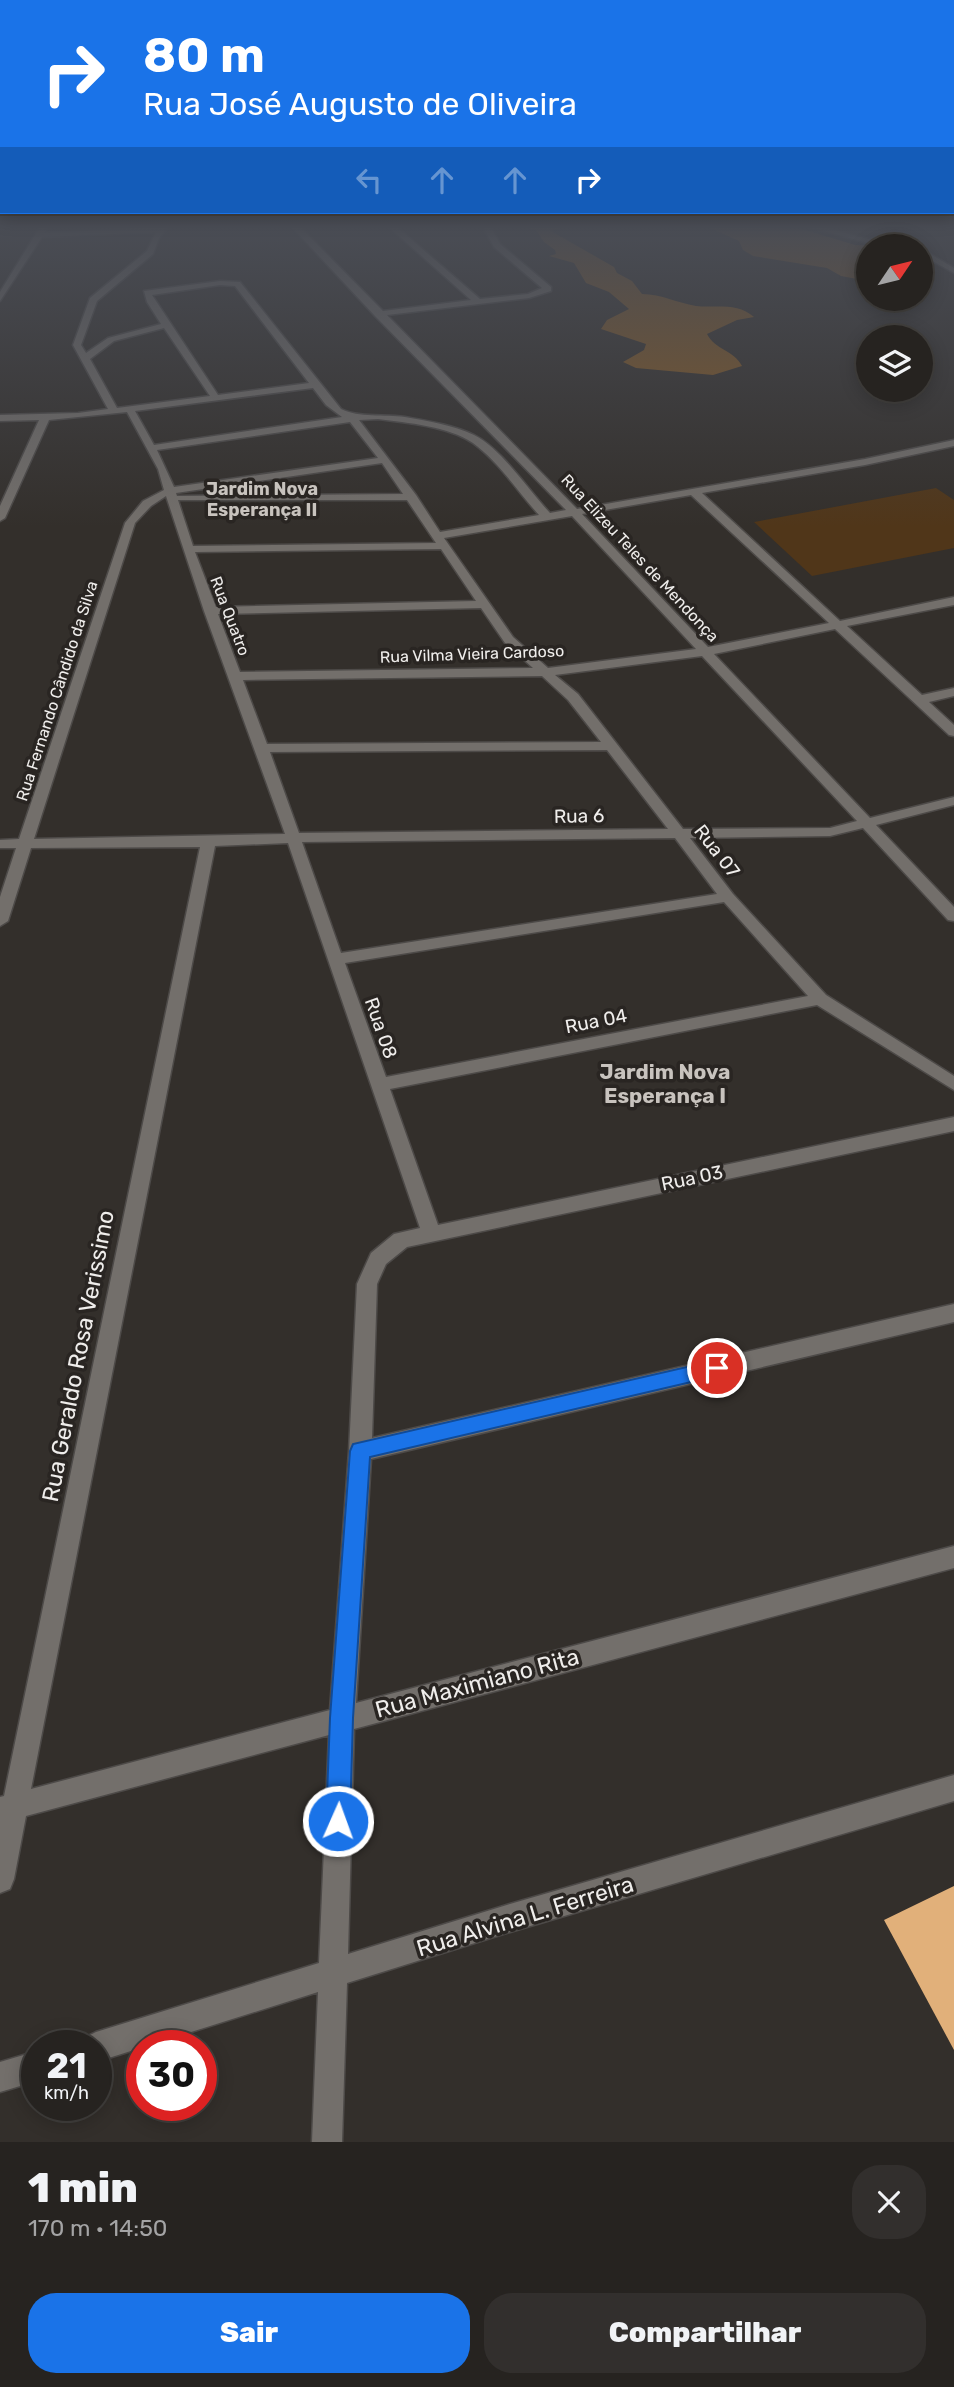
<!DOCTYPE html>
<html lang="pt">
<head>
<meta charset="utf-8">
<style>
  :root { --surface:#262320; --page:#322f2d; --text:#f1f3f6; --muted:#a4a4a5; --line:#42403e; --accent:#1a73e8 }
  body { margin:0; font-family:Rubik,sans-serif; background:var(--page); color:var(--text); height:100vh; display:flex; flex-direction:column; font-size:26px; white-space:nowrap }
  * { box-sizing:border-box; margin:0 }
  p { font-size:23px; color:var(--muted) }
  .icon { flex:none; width:38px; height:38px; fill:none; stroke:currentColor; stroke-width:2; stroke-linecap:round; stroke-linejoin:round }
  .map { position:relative; height:2142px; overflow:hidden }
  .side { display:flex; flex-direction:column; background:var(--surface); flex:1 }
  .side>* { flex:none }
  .banner { position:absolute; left:0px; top:0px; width:956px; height:214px; box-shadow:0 4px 18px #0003,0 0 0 2px var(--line); background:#1a73e8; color:#fff; overflow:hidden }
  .needle { width:46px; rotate:55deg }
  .buttons { position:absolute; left:856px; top:234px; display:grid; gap:14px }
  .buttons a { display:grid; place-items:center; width:77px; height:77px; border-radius:50%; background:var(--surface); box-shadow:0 4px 18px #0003,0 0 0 2px var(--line); font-size:35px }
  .speed { position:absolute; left:21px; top:2030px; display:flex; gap:14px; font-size:35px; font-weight:700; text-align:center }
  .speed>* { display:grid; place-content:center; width:91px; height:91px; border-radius:50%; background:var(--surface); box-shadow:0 4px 18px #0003,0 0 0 2px var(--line); line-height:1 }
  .speed small { font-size:18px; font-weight:400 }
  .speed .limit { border:10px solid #d22; background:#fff; color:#111 }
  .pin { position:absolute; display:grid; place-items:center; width:60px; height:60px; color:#fff; margin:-30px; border:4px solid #fff; border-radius:50%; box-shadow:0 2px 7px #0007 }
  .me { position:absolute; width:77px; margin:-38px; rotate:2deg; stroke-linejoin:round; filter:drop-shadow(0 0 5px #0008) }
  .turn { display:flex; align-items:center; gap:24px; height:147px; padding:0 28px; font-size:32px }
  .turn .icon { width:91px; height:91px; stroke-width:2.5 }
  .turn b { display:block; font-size:49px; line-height:60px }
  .lanes { display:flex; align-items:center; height:66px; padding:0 28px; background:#0003; justify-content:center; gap:35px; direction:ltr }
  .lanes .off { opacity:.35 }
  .round { display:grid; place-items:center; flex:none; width:74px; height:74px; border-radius:28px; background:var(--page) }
  .headline { display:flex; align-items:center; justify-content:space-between; height:119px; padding:0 28px }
  h1 { font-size:42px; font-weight:800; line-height:52px }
  .primary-button { display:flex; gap:14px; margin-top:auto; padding:14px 28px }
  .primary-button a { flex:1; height:80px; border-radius:28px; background:var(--accent); color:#fff; font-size:28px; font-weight:800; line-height:80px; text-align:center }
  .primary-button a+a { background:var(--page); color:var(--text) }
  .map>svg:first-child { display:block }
  .green { fill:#503619 }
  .forest { fill:#845822 }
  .building { fill:#e1b07a }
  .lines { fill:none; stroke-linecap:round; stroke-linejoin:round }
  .minor-casing { stroke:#4d4a48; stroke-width:3 }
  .minor { fill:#736f6b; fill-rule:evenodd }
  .route { fill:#1a73e8; stroke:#114b97; stroke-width:2 }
  .labels { text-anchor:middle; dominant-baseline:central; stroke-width:7; stroke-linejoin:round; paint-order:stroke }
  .far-street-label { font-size:16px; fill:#efedeb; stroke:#292522 }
  .far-neighbourhood-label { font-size:18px; font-weight:bold; fill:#c8c3be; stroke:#292522 }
  .street-label { font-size:19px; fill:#efedeb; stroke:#292522 }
  .neighbourhood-label { font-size:21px; font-weight:bold; fill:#c8c3be; stroke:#292522 }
  .near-street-label { font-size:23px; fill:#efedeb; stroke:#292522 }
</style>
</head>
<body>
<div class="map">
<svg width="954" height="2142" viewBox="0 0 954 2142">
  <rect width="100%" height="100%" fill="#332f2b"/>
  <polygon class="green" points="936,488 954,500 954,548 812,576 754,522"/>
  <g class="forest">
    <path d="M 523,227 L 564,227 L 551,231 L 614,267 L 617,273 L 632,281 L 642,294 C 662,294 677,303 696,306 C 716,308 738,302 754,317 L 737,320 L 707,334 C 715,350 734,350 742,366 L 713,375 L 636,368 L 623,362 L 644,350 L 646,344 L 601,329 L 607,320 L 629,309 L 609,292 L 586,283 L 574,263 L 549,256 L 556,254 L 555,250 L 544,242 L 536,230 Z"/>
    <polygon points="708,227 802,229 855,245 881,246 868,247 868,281 841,276 827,268 753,256 743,250 739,241"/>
  </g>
  <polygon class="building" points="954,1886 954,2050 884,1920"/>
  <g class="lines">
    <defs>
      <g id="minor">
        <path d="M 40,227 L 48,227 L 44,233 L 168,227 L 159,238 L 153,254 L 97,301 L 81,345 L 86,353 L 108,338 L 161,324 L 147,302 L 144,291 L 220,281 L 240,282 L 341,409 C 359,418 384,414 405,417 C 427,421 453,425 474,435 C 502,449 528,490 550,513 L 566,510 L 375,316 L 292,227 L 300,227 L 383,311 L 471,300 L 389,227 L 397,227 L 480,299 L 528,294 L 542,288 L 494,247 L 483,227 L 491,227 L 500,244 L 551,287 L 551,291 L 529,298 L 387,315 L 577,509 L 865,459 L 954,440 L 954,446 L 865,465 L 702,493 L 840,621 L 954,597 L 954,605 L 847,626 L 922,695 L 954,688 L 954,696 L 929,702 L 954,725 L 954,736 L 949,735 L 835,629 L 714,654 L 870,818 L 954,797 L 954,805 L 876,825 L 954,907 L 954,921 L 948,920 L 863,828 L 830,836 L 690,838 L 733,894 L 826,995 L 954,1076 L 954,1090 L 817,1005 L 390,1089 L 438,1225 L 954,1117 L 954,1131 L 407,1247 L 386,1264 L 377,1284 L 372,1438 L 954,1304 L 954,1322 L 371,1459 L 356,1703 L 954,1546 L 954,1568 L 354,1729 L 348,1954 L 510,1904 L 954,1775 L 954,1801 L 510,1932 L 347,1983 L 342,2142 L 312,2142 L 318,1992 L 96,2062 L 96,2046 L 82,2046 L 86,2037 L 96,2032 L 319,1963 L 329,1735 L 26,1816 L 14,1879 L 10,1889 L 0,1893 L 0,1797 L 4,1796 L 200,847 L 31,848 L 8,921 L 0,926 L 0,897 L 16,848 L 0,848 L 0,840 L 19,839 L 125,523 L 143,501 L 164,490 L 158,469 L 127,412 L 49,420 L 5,518 L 0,521 L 0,506 L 39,420 L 0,421 L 0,415 L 78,413 L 108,409 L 73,345 L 90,298 L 147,251 L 156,232 L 42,237 L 0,301 L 0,292 ZM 220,285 L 235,286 L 309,383 L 218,395 L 152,295 ZM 164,328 L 210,396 L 117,408 L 90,359 L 114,341 ZM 313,388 L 326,405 L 342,417 L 154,445 L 135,411 ZM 378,419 C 408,423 448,426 473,443 C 499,462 518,492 539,515 L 440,532 L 416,495 L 359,420 ZM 350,422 L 378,458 L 174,487 L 157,450 ZM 382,463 L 403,494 L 177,496 L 176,493 ZM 691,495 L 829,623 L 708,647 L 582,514 ZM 166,496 L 204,611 L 285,834 L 34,839 L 135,523 L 151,506 ZM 178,500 L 407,500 L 436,543 L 193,546 ZM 572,516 L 696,649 L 548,668 L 513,637 L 444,538 ZM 441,549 L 476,601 L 216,607 L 195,552 ZM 481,608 L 505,643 L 533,668 L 240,672 L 218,614 ZM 702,656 L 857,821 L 830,828 L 683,829 L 578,694 L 555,675 ZM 542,676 L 568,700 L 601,742 L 267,744 L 243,680 ZM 607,750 L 668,829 L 299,833 L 270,752 ZM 675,838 L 717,894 L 341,953 L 302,842 ZM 288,843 L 420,1228 L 394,1234 L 371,1253 L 357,1284 L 349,1451 L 330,1710 L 31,1789 L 215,846 ZM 724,902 L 808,996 L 386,1077 L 345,963 Z"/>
        <polygon points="809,227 822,227 868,239 910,241 868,243"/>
        <polygon points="920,248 954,268 954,273 920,254"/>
        <polygon points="37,2051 37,2081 0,2092 0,2062"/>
      </g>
    </defs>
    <use href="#minor" class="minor-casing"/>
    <use href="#minor" class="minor"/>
  </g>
  <linearGradient id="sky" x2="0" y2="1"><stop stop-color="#1c1a18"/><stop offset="0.43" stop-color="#4a4d55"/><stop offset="1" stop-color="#4a4d55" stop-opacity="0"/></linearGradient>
  <rect width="954" height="527" fill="url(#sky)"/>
  <polygon class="route" points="717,1360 723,1362 726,1368 723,1374 717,1376 370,1457 353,1718 350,1821 347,1829 338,1833 330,1829 326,1821 330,1718 350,1451 353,1444"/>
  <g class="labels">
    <g class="far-street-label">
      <text transform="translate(640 558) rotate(47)">Rua Elizeu Teles de Mendonça</text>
      <text transform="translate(230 616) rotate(69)">Rua Quatro</text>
      <text transform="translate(472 654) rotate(-2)">Rua Vilma Vieira Cardoso</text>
      <text transform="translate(57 691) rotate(-72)">Rua Fernando Cândido da Silva</text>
    </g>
    <g class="far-neighbourhood-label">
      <text x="262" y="489">Jardim Nova<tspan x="262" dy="21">Esperança II</tspan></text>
    </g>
    <g class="street-label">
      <text transform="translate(579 816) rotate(-1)">Rua 6</text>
      <text transform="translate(717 851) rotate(52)">Rua 07</text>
      <text transform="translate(596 1021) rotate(-11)">Rua 04</text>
      <text transform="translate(381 1028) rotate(71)">Rua 08</text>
      <text transform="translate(692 1178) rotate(-12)">Rua 03</text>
    </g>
    <g class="neighbourhood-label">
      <text x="665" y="1071">Jardim Nova<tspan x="665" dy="24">Esperança I</tspan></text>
    </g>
    <g class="near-street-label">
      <text transform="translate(78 1356) rotate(-79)">Rua Geraldo Rosa Verissimo</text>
      <text transform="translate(477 1683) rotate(-15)">Rua Maximiano Rita</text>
      <text transform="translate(525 1916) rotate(-17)">Rua Alvina L. Ferreira</text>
    </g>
  </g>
</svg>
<div class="buttons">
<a><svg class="needle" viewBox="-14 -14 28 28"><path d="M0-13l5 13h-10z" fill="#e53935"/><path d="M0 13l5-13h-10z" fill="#a4a4a5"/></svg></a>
<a><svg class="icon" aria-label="layers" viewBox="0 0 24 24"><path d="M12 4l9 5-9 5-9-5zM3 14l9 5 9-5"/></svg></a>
</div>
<div class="speed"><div>21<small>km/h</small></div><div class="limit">30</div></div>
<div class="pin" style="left:717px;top:1368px;background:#d93025"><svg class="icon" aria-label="arrive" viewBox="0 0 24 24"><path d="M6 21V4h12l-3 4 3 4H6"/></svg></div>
<svg class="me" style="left:338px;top:1821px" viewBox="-20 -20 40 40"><circle r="17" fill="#1a73e8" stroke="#fff" stroke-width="3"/><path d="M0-11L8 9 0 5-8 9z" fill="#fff"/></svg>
<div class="banner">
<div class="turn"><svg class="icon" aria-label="right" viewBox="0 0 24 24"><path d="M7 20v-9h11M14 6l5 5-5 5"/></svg><div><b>80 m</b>Rua José Augusto de Oliveira</div></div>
<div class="lanes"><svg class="icon off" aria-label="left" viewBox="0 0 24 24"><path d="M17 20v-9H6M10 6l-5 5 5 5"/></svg><svg class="icon off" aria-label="ahead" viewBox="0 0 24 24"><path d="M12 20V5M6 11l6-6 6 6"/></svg><svg class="icon off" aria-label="ahead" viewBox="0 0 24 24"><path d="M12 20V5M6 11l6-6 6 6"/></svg><svg class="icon" aria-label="right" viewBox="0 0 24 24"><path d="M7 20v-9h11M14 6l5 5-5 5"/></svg></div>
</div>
</div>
<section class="side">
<div class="headline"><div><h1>1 min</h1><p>170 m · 14:50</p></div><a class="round"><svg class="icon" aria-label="close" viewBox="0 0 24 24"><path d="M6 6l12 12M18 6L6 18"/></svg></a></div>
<div class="primary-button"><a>Sair</a><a>Compartilhar</a></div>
</section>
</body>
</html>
